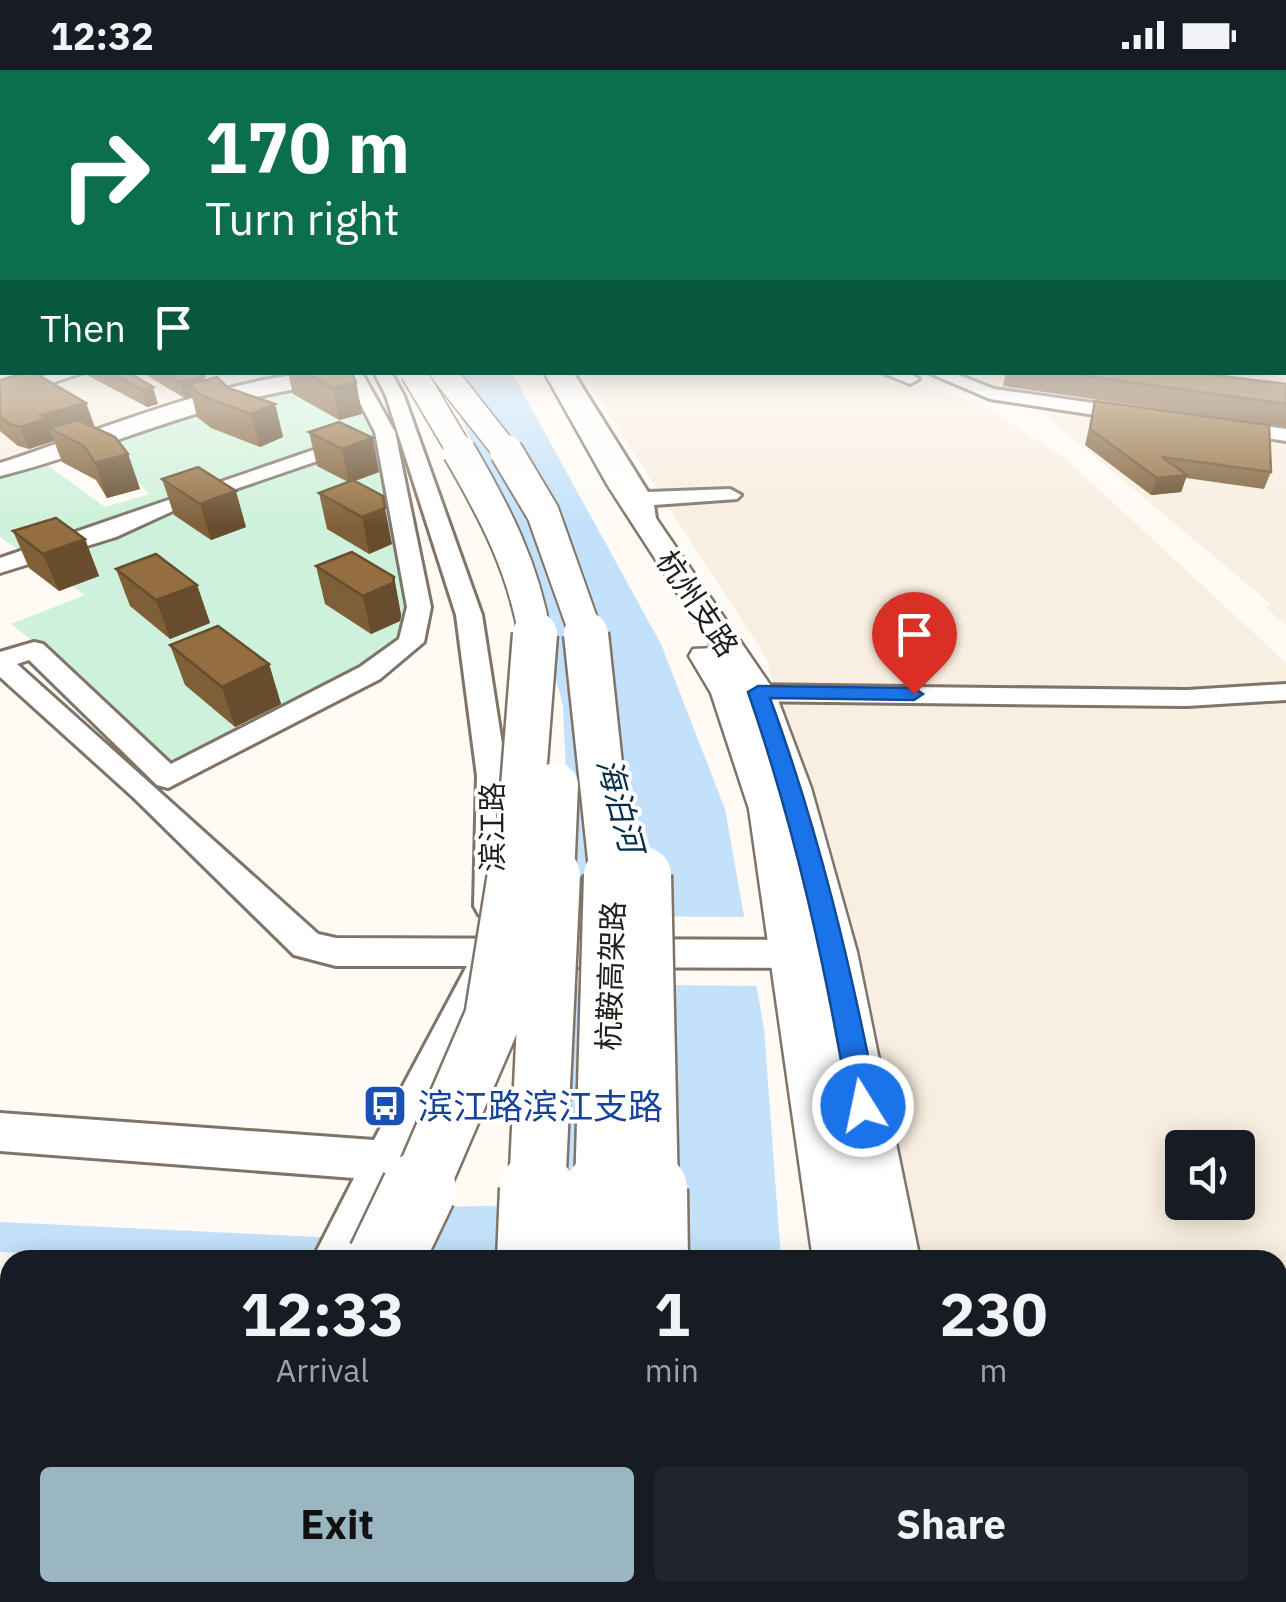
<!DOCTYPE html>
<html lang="en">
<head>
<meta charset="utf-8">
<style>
  :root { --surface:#171b24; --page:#20242c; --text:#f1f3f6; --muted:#9ea1a6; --accent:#99b6c1 }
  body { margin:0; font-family:"IBM Plex Sans","Noto Sans SC",sans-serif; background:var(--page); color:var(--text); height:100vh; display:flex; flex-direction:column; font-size:38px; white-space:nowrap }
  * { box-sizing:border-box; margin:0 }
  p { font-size:32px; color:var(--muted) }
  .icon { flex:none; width:55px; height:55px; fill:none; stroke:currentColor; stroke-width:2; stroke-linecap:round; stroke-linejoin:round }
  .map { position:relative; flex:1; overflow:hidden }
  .panel { position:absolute; left:0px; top:1180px; width:1288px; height:352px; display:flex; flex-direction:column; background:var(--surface); border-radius:30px 30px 0 0; box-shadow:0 5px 25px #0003 }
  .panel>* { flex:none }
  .banner { position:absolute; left:0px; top:0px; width:1288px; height:305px; box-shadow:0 5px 25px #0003; background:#0b6e4f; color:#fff; overflow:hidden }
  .buttons { position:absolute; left:1165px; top:1060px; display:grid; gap:20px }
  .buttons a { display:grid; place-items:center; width:90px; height:90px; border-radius:10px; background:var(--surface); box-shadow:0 5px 25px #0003; font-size:50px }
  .pin { position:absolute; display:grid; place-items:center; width:85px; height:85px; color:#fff; margin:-102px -42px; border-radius:50% 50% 50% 0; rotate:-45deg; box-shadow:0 0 10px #0007 }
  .pin .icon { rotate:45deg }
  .me { position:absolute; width:110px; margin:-55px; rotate:350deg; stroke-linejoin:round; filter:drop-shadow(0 0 8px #0008) }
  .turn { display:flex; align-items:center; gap:35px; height:210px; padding:0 40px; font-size:45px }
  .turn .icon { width:130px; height:130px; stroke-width:2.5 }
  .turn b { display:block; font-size:70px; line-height:85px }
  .then { display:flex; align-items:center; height:95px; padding:0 40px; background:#0003; gap:20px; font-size:38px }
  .eta { display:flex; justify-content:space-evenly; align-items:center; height:170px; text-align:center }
  .eta b { font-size:60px; font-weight:700; line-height:70px }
  .cta { display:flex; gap:20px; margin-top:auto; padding:20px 40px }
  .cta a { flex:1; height:115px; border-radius:10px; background:var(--accent); color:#111; font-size:40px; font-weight:700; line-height:115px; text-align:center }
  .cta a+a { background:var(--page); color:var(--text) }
  .status { display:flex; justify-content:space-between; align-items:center; height:70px; padding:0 50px; background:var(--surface); direction:ltr }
  .status svg { height:28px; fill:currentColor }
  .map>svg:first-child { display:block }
  .built { fill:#f8eee1; fill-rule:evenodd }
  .green { fill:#cdf1da }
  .water { fill:#c3e1fa }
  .pier { fill:#fffaf4 }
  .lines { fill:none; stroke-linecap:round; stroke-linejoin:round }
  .canal { fill:#c3e1fa; fill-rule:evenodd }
  .minor-casing { stroke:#7f7467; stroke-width:6 }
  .major-casing { stroke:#7f7467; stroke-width:5 }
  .highway-casing { stroke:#7f7467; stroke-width:4 }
  .minor { fill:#fff; fill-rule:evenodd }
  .major { fill:#fff; fill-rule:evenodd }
  .highway { fill:#fff; fill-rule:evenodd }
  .highway-bridge-far4-casing { stroke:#7f7467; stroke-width:28; stroke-linecap:butt }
  .highway-bridge-far3-casing { stroke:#7f7467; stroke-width:36; stroke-linecap:butt }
  .highway-bridge-far2-casing { stroke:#7f7467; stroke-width:49; stroke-linecap:butt }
  .highway-bridge-far1-casing { stroke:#7f7467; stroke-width:61; stroke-linecap:butt }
  .highway-bridge-casing { stroke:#7f7467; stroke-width:79; stroke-linecap:butt }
  .highway-bridge-far4 { stroke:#fff; stroke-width:25 }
  .highway-bridge-far3 { stroke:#fff; stroke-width:32 }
  .highway-bridge-far2 { stroke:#fff; stroke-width:44 }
  .highway-bridge-far1 { stroke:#fff; stroke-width:56 }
  .highway-bridge { stroke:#fff; stroke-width:74 }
  .wall { fill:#7e5f37 }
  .shaded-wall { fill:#674d2d }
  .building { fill:#936e40; stroke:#674d2d; stroke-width:2.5 }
  .route { fill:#1a73e8; stroke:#114b97; stroke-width:2.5 }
  .labels { text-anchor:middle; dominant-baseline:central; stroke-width:8; stroke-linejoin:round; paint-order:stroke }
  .street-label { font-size:30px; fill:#231e19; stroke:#fff }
  .water-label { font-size:32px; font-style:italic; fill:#072f4a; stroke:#fff }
  .near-transit-label { font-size:35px; fill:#164399; stroke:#fff; text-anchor:start }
</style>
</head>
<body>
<div class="status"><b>12:32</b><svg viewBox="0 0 49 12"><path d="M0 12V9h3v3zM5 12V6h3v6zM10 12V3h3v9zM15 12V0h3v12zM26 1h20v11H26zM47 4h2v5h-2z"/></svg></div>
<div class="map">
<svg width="1286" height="1532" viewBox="0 0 1286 1532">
  <rect width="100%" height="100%" fill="#fffaf4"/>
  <g class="built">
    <polygon points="1286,242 1286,555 1265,537 1272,535 1033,335 991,328 921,303 1285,302"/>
    <polygon points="63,303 363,302 363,303 312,304 0,395 0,320"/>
    <path d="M 582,303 L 881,303 L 979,333 L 1067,390 L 1286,593 L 1286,1532 L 987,1532 L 985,1523 L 1278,1522 L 1278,1190 L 907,1190 L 767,589 ZM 1182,1078 L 1238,1078 L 1238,1132 L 1182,1132 Z"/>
  </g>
  <g class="green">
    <polygon points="278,320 302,326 339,350 370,342 403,481 411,572 170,703 27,591 47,582 11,554 85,525 0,467 0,404 42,391 105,437 149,424 127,400 78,378 196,344 211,358 260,377 282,366 224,337"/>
    <polygon points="264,1523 421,1523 419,1532 260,1532"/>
  </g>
  <g class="water">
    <polygon points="442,303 512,303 661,574 725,739 764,959 781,1190 309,1190 379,1138 538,1135 593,832 570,798 563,636 528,503"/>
    <polygon points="421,1522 807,1522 808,1532 420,1532"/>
  </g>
  <polygon class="pier" points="586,846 749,847 761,916 573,914"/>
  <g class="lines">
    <polygon class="canal" points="0,1152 341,1168 352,1173 357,1184 355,1190 152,1190 0,1182"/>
    <defs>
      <g id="minor">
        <rect x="1285" y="292" width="1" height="10"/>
        <polygon points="57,302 85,302 0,330 0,319"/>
        <polygon points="374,302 391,302 404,326 482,545 507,706 508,836 503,845 491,849 479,845 474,836 477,706 456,545 386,326"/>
        <polygon points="561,302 573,302 648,422 730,419 741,425 737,429 654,435 657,455 654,460 638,460 631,429 558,306"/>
        <polygon points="881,302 908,302 919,309 910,314"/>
        <polygon points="927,302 951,302 994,319 1135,339 1144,345 1135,351 990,329"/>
        <path d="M 362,303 L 395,362 L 431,537 L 424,572 L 380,609 L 168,718 L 157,715 L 29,590 L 17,594 L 318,864 L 336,868 L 811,870 L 824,874 L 829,884 L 824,894 L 811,898 L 501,897 L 359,1190 L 312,1190 L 354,1108 L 0,1081 L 0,1043 L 374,1070 L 467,896 L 336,896 L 294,885 L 133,727 L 0,607 L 0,582 L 34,572 L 43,574 L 171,694 L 360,597 L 399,569 L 407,537 L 375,362 L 350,313 C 226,320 119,376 0,406 L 0,393 C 101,361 257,292 362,303 Z"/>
        <polygon points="1228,351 1286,359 1286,371 1221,361 1221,353"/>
        <polygon points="357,365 364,367 364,375 177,439 116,467 0,503 0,488"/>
        <polygon points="1286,614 1286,630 1187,636 731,631 717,623 731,615 1187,620"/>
        <polygon points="0,1481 10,1482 10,1522 34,1522 30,1531 0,1532"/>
        <polygon points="149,1522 207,1522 203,1532 145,1532"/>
      </g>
      <g id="major">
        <polygon points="544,302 565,302 634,416 775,622 811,718 857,882 920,1190 813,1190 749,739 711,623 689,586 693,579 713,578 608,416"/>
        <polygon points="857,1522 987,1522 988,1532 857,1532"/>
      </g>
      <g id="highway">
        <polygon points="223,1522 307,1522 306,1532 222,1532"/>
        <polygon points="471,1522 630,1522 629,1532 470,1532"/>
        <polygon points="687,1522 771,1522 775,1532 691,1532"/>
      </g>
    </defs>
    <use href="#minor" class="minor-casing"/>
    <use href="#major" class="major-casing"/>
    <use href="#highway" class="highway-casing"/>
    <use href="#minor" class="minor"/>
    <use href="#major" class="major"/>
    <use href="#highway" class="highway"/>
    <defs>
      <g id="highway-bridge-far4">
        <polyline points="413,302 461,383"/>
        <polyline points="443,302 507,383"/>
      </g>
      <g id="highway-bridge-far3">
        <path d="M 459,381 C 494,441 524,498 535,567"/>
        <polyline points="506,381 543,443 587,567"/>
      </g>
      <g id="highway-bridge-far2">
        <polyline points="586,564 612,807"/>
        <polyline points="516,807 535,564"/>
        <polyline points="552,807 556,715"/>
      </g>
      <g id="highway-bridge-far1">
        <polyline points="643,805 650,1122"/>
        <polyline points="418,1122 493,948 516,805"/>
        <polyline points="537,1122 552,805"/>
        <polyline points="603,1122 612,805"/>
      </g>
      <g id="highway-bridge">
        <polyline points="650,1119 651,1190"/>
        <polyline points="385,1190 419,1119"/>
        <polyline points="534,1190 537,1119"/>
        <polyline points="600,1190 603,1119"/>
      </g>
    </defs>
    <use href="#highway-bridge-far4" class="highway-bridge-far4-casing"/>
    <use href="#highway-bridge-far3" class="highway-bridge-far3-casing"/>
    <use href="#highway-bridge-far2" class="highway-bridge-far2-casing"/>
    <use href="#highway-bridge-far1" class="highway-bridge-far1-casing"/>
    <use href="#highway-bridge" class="highway-bridge-casing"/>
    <use href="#highway-bridge-far4" class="highway-bridge-far4"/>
    <use href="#highway-bridge-far3" class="highway-bridge-far3"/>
    <use href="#highway-bridge-far2" class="highway-bridge-far2"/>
    <use href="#highway-bridge-far1" class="highway-bridge-far1"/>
    <use href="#highway-bridge" class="highway-bridge"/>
  </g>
  <g class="wall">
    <polygon points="86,302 128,302 158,334 147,337 87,305"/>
    <polygon points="141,302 201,302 204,306 205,311 275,334 283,367 260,377 211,358 197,347 192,327 186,329"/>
    <polygon points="288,302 351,302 356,312 362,344 339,350 293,324"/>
    <polygon points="1006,302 1190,302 1286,314 1286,357 1003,316"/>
    <polygon points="0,310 86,333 94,355 91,356 128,384 140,419 107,428 96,410 62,392 54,371 29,379 18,376 0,361"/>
    <polygon points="1095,331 1271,402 1264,419 1186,408 1181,422 1151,425 1085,375"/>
    <polygon points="339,352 379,402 355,411 392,474 369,484 327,459 319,423 348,412 317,396 309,362"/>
    <polygon points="162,409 246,457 211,470 174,445"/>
    <polygon points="13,461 85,469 99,506 59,521 29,498"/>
    <polygon points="316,496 394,507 401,545 400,551 371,564 325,534"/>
    <polygon points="116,499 197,515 210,553 170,569 130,536"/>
    <polygon points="170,575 269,594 281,634 235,657 185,615"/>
  </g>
  <g class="shaded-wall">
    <polygon points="204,306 209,323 188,315 192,327 186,329 180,312"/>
    <polygon points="356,312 362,344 339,350 333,318"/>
    <polygon points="153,317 158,334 147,337 142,320"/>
    <polygon points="86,333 94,355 61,364 49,358 54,371 29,379 20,357 41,345"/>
    <polygon points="275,334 283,367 260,377 251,344"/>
    <polygon points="373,368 379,402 349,413 342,379"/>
    <polygon points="128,384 140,419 107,428 95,393"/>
    <polygon points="1187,405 1181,422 1151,425 1157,408"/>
    <polygon points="236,421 246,457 211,470 200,434"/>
    <polygon points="385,438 392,474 369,484 362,447"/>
    <polygon points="85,469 99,506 59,521 43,484"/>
    <polygon points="394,507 401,545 400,551 371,564 363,526"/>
    <polygon points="197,515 210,553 170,569 156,530"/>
    <polygon points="269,594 281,634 235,657 222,617"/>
  </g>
  <g class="building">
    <polygon points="28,302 33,302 86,333 41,345 48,348 20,357 9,354 0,346 0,310"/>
    <polygon points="109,302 128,302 153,317 142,320"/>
    <polygon points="165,302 201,302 204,306 180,312"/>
    <polygon points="304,302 351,302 356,312 333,318"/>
    <polygon points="1058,302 1190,302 1286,314 1286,334"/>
    <polygon points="217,307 228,318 275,334 251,344 202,326 188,315"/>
    <polygon points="1095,331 1269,355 1271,402 1162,387 1187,405 1157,408 1090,359"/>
    <polygon points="78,350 115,367 128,384 95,393 84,376 49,358"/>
    <polygon points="339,352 373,368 342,379 309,362"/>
    <polygon points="198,397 236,421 200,434 162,409"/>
    <polygon points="353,410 383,426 385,438 362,447 319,423"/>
    <polygon points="56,448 85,469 43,484 13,461"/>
    <polygon points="352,482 394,507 393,513 363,526 316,496"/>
    <polygon points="156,484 197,515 156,530 116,499"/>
    <polygon points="218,556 269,594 222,617 170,575"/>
  </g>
  <linearGradient id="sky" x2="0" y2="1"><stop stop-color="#99c6ef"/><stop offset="0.53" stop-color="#fffdfa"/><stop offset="1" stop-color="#fffdfa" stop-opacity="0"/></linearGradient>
  <rect width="1286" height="457" fill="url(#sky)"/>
  <path class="route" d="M 758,616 L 914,618 L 923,624 L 914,630 L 770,628 C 819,762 851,896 878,1036 L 874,1045 L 863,1049 L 853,1045 L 849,1036 C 825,894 795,758 748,622 Z"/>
  <defs>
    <symbol id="bus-square" viewBox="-11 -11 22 22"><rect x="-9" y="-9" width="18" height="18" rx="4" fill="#1a4fb4" stroke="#fff"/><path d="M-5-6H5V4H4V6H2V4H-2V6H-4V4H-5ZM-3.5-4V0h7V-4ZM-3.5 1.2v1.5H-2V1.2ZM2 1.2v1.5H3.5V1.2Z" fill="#fff"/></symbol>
  </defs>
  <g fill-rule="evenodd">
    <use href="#bus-square" x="360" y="1011" width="50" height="50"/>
  </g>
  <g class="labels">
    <g class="street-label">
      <text transform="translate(698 533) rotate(56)">杭州支路</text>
      <text transform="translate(491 757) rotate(-90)">滨江路</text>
      <text transform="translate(610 906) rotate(-88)">杭鞍高架路</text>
    </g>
    <g class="water-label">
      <text transform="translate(621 735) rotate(75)">海泊河</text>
    </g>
    <g class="near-transit-label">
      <text x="418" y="1036">滨江路滨江支路</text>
    </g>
  </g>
</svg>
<div class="buttons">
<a><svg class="icon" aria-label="sound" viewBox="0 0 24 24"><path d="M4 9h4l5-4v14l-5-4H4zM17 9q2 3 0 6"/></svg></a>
</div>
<div class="pin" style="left:914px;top:624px;background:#d93025"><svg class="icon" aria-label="arrive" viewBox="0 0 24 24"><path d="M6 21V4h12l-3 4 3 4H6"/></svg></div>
<svg class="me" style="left:863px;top:1036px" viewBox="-20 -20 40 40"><circle r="17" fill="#1a73e8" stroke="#fff" stroke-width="3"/><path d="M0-11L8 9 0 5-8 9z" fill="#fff"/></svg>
<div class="banner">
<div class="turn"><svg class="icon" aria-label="right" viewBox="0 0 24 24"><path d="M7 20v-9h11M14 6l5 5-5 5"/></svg><div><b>170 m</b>Turn right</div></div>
<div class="then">Then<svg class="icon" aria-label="arrive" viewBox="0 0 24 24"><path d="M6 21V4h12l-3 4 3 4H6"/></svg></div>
</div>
<section class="panel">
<div class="eta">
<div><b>12:33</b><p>Arrival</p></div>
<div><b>1</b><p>min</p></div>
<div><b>230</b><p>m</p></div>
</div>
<div class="cta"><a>Exit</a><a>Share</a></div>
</section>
</div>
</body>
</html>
